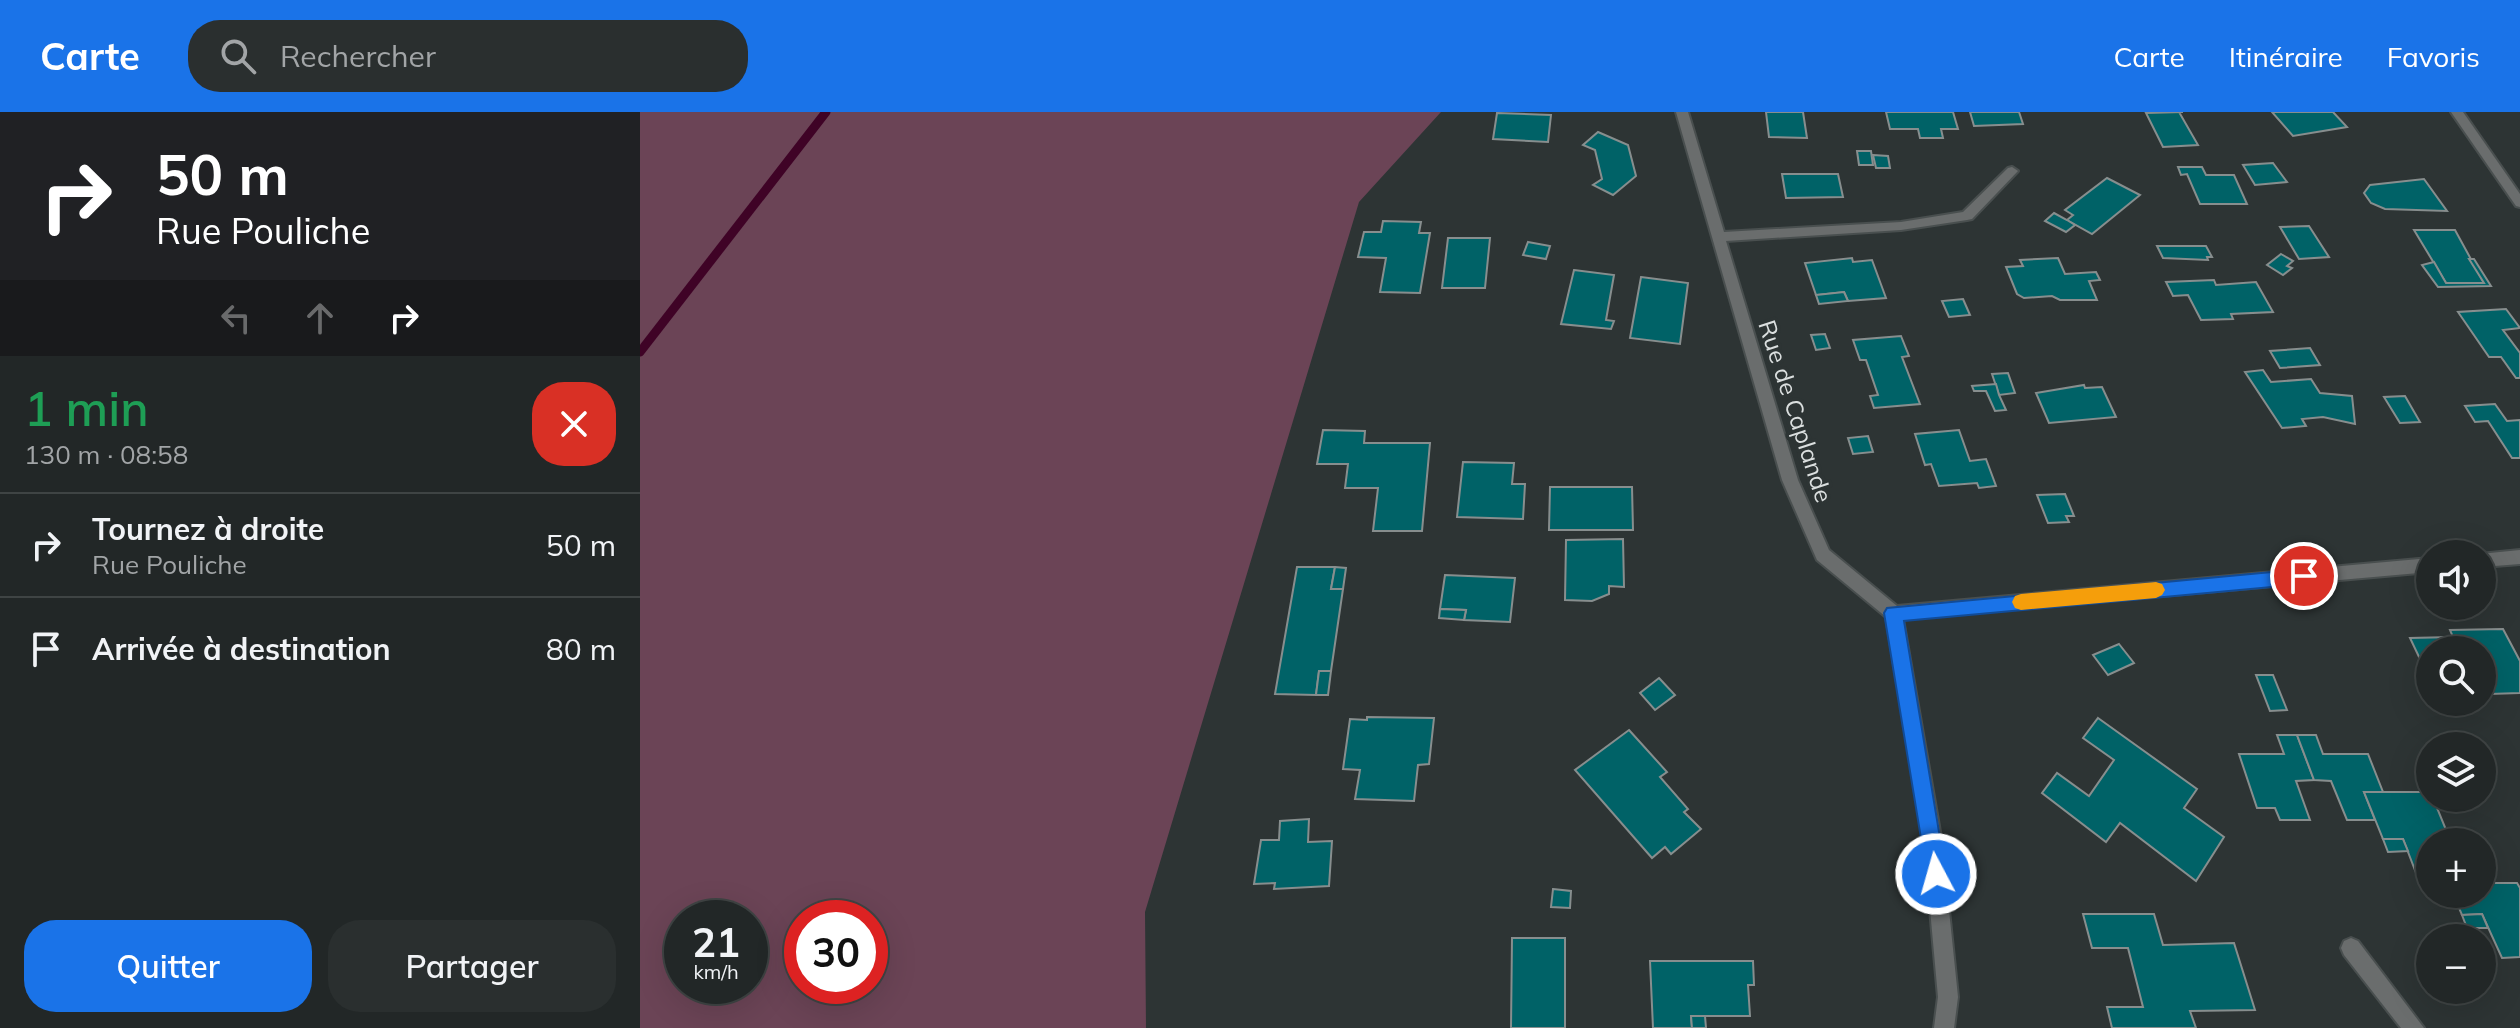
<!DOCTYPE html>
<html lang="fr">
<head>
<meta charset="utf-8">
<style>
  :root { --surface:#222727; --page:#2a2f2f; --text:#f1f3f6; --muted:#a2a5a7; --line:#3f4444; --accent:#1a73e8 }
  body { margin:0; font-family:Mulish,sans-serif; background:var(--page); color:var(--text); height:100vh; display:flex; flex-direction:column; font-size:30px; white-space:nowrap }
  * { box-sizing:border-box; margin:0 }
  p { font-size:26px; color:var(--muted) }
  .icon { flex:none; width:44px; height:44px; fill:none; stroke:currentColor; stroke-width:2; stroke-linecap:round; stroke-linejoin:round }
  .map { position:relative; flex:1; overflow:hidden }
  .details { display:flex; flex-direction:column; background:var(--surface); width:640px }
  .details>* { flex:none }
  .hud { background:#202124; color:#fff; overflow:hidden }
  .buttons { position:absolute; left:1776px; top:428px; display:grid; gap:16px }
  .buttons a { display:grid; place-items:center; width:80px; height:80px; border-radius:50%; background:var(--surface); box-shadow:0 8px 32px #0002,0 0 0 2px var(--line); font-size:40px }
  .speed { position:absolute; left:24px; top:788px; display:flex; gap:16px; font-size:40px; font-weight:700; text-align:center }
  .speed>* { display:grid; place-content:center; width:104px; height:104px; border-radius:50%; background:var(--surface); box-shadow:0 8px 32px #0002,0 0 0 2px var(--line); line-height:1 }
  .speed small { font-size:20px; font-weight:400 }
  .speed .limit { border:12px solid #d22; background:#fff; color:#111 }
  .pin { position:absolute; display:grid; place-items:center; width:68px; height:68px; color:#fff; margin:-34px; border:4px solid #fff; border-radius:50%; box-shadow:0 2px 8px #0007 }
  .me { position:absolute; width:88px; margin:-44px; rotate:354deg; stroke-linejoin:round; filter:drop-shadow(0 0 6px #0008) }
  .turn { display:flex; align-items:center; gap:28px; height:168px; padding:0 24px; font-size:36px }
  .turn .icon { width:104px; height:104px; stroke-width:2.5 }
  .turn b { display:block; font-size:56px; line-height:68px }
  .lanes { display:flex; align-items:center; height:76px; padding:0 24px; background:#0003; justify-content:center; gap:40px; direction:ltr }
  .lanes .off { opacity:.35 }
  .round { display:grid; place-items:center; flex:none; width:84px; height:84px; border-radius:32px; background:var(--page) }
  .summary { display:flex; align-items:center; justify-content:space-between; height:136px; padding:0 24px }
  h1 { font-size:48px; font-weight:600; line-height:60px; color:#1e9e55 }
  .action { display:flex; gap:16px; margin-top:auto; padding:16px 24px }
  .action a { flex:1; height:92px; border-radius:32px; background:var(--accent); color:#fff; font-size:32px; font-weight:600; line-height:92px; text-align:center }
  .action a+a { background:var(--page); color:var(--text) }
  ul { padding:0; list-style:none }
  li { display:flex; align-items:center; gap:24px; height:104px; padding:0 24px; border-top:2px solid var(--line) }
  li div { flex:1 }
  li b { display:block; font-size:30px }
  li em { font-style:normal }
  header { display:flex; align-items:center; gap:48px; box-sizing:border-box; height:112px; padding:0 40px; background:var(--accent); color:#fff }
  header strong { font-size:38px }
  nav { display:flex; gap:44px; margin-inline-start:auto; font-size:28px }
  .search { width:560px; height:72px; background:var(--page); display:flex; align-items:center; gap:20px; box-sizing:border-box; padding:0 28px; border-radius:32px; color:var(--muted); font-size:30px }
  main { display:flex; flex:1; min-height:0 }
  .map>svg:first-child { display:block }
  .green { fill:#6b4456; fill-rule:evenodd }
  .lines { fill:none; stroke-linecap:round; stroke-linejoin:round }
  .stream { stroke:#3f0326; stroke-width:9 }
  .building { fill:#006267; stroke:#878e8e; stroke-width:2 }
  .street-casing { stroke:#494f4f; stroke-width:4 }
  .street { fill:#6a6d6d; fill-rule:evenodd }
  .route { fill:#1a73e8; stroke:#114b97; stroke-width:2 }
  .slow { fill:#f59e0b }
  .labels { text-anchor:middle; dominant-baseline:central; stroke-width:7; stroke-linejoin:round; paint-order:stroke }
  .street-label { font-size:24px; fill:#dbdfdf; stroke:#2d3434 }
</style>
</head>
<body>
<header>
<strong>Carte</strong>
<div class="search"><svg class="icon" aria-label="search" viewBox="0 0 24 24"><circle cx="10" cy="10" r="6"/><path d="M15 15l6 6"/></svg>Rechercher</div>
<nav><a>Carte</a><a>Itinéraire</a><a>Favoris</a></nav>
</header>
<main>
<section class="details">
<div class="hud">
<div class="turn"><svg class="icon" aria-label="right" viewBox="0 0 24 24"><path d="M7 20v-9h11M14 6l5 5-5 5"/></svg><div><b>50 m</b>Rue Pouliche</div></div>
<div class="lanes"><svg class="icon off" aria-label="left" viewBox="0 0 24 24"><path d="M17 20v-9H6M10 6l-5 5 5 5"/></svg><svg class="icon off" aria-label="ahead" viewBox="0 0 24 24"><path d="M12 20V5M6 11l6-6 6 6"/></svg><svg class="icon" aria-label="right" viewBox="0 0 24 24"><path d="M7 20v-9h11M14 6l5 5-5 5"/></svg></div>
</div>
<div class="summary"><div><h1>1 min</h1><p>130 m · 08:58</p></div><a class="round" style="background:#d93025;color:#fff"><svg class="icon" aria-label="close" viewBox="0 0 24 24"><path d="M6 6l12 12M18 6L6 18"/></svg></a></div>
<ul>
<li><svg class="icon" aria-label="right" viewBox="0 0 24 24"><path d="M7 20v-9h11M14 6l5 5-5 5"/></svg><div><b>Tournez à droite</b><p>Rue Pouliche</p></div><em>50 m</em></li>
<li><svg class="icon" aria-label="arrive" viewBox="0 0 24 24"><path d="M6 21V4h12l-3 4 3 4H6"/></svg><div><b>Arrivée à destination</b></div><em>80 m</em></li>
</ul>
<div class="action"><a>Quitter</a><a>Partager</a></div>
</section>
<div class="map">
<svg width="1880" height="916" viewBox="0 0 1880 916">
  <rect width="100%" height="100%" fill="#2d3434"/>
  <path class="green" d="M 0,0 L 801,0 L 719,90 L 505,800 L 506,916 L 0,916 ZM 42,806 L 110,806 L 110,874 L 42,874 ZM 162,806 L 230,806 L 230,874 L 162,874 Z"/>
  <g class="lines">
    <polyline class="stream" points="0,240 186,0"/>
  </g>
  <g class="building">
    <polygon points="1126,0 1163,0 1167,26 1129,25"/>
    <polygon points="1246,0 1313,0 1318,17 1301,17 1303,26 1280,26 1278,17 1250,17"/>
    <polygon points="1330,0 1379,0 1383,12 1334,14"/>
    <polygon points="1539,0 1558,33 1523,35 1506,1 1543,0"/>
    <polygon points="1632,0 1693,0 1707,15 1653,24"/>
    <polygon points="857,1 911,3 908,30 853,27"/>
    <polygon points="958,20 988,33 996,64 973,83 953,73 962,67 955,38 943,33"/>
    <polygon points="1217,39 1231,39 1233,53 1219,53"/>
    <polygon points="1233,43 1248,44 1250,56 1236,56"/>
    <polygon points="1633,51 1647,70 1615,73 1603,53"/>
    <polygon points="1538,55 1562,55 1566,63 1594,63 1607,92 1560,92 1547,62 1541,63"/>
    <polygon points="1142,62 1198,62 1203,85 1146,86"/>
    <polygon points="1467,66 1500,83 1452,122 1427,108 1433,103 1425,98"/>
    <polygon points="1784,67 1807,99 1745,97 1731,91 1724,81 1730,73"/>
    <polygon points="1414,101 1427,108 1435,113 1426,120 1405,109"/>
    <polygon points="743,109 781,110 779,121 790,121 780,181 740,180 746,146 718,145 724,120 741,120"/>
    <polygon points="1669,114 1689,145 1659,147 1640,115"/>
    <polygon points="1774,118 1815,118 1844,171 1806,171"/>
    <polygon points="808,126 850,126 845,176 802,176"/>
    <polygon points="888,130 910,134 906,147 883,143"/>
    <polygon points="1517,134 1566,134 1572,145 1567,145 1568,148 1523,146"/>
    <polygon points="1641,142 1653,149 1647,154 1652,156 1643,163 1627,153"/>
    <polygon points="1212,146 1213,150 1232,148 1246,186 1208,189 1204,180 1176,183 1165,151"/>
    <polygon points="1418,146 1425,162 1456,160 1460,168 1449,169 1457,188 1420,188 1412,184 1384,186 1377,182 1366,155 1383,154 1380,148"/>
    <polygon points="1829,147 1834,147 1851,174 1798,175 1782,153 1794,150 1806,171 1844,171"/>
    <polygon points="934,158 974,163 966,208 974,209 971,217 921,212"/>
    <polygon points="1001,165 1048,171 1040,232 990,226"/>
    <polygon points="1574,168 1576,173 1616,170 1633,200 1591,202 1593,207 1561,208 1548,183 1533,184 1526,170"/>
    <polygon points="1204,180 1208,189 1179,192 1176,183"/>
    <polygon points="1323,187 1330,203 1309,205 1302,189"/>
    <polygon points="1866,197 1880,216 1863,218 1880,241 1880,266 1876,266 1861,245 1849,245 1818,200"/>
    <polygon points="1185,222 1190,236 1176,238 1171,223"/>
    <polygon points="1261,224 1269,244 1262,245 1280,292 1234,296 1230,284 1238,283 1226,248 1220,248 1213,228"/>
    <polygon points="1670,236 1680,253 1640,256 1630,239"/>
    <polygon points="1623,258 1631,270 1671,267 1680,281 1712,284 1715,312 1683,305 1662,307 1666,314 1642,316 1605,260"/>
    <polygon points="1368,261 1375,281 1359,283 1352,262"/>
    <polygon points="1356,272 1359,283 1366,298 1355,299 1346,279 1334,279 1332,274"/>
    <polygon points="1444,273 1445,276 1462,275 1476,305 1409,311 1396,281"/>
    <polygon points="1765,284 1780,310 1760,311 1744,285"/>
    <polygon points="1855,292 1867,309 1880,308 1880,346 1872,346 1848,309 1835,310 1825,294"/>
    <polygon points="683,318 725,319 724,331 790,331 782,419 733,419 738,376 705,376 708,352 677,352"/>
    <polygon points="1319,318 1330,349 1346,347 1356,374 1339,376 1337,371 1299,374 1291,352 1285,353 1275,322"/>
    <polygon points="1228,324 1233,340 1213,342 1208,326"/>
    <polygon points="823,350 874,351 872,372 885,372 883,407 817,405"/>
    <polygon points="910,375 992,375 993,418 909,418"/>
    <polygon points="1425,382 1434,404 1426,404 1429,410 1408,411 1397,383"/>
    <polygon points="983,427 984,475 969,474 969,482 952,489 925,488 926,428"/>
    <polygon points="657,455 695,455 691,477 703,477 691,559 679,559 676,583 635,582"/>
    <polygon points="695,455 706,456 703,477 691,477"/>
    <polygon points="805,463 875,466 870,510 824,508 826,498 800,497"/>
    <polygon points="800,497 826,498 824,508 799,506"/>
    <polygon points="1863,517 1880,549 1880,581 1849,582 1842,574 1842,538 1790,538 1790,568 1770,526 1813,525 1810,518"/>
    <polygon points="1479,532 1494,551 1468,563 1453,543"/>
    <polygon points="679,559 691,559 688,583 676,583"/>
    <polygon points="1616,563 1633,563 1647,598 1630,599"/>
    <polygon points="1019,566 1035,583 1015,598 1000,581"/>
    <polygon points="727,605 794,606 789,652 778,653 774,689 715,687 720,658 703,657 710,607 727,608"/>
    <polygon points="1458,606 1557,677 1544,696 1584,725 1556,769 1480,711 1466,730 1402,681 1417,661 1449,684 1474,648 1443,626"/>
    <polygon points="989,618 1027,660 1020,665 1048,697 1044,700 1061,717 1031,742 1025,735 1012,746 935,658"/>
    <polygon points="1637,623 1657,623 1674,668 1656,669 1670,708 1640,708 1635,696 1617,696 1599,642 1644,642"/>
    <polygon points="1657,623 1676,623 1683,642 1728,642 1743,680 1724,680 1735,708 1707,708 1691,669 1674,668"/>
    <polygon points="1724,680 1790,680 1790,686 1793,686 1811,730 1790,730 1790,766 1778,766 1763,727 1743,727"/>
    <polygon points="669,707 668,730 692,729 689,774 634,777 635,771 614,772 621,728 639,728 640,709"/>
    <polygon points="1743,727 1763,727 1768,739 1748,740"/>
    <polygon points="1842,771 1877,771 1880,776 1880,845 1862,846 1842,802 1822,803 1813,782 1842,782"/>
    <polygon points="913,777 931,779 930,796 911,795"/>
    <polygon points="1443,802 1514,802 1523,833 1594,831 1615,898 1550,899 1556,916 1472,916 1467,895 1503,895 1488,836 1452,836"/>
    <polygon points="1842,802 1848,816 1827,816 1822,803"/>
    <polygon points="872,826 925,826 925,916 871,916"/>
    <polygon points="1010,849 1113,849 1114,873 1108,873 1110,904 1051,904 1052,916 1013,916"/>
    <polygon points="1051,904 1065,904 1066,916 1052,916"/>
  </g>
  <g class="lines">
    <defs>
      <g id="street">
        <polygon points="1036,0 1048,0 1084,120 1261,110 1323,100 1368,56 1372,55 1378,59 1332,107 1327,108 1261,118 1086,129 1158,368 1189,438 1257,494 1790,446 1790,460 1263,507 1302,731 1318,885 1314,916 1294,916 1298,885 1284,731 1246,505 1177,448 1142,368"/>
        <polygon points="1811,0 1823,0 1880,82 1880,95 1876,94"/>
        <polygon points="1880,438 1880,452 1842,455 1842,442 1840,442"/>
        <polygon points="1711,826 1718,829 1784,916 1761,916 1704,843 1701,836 1704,829"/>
      </g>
    </defs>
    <use href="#street" class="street-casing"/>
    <use href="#street" class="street"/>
  </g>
  <polygon class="route" points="1664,457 1670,459 1673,464 1670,470 1664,472 1264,509 1306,762 1303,769 1296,772 1288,769 1244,501 1247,496"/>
  <polygon class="slow" points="1516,470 1522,472 1525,478 1522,483 1516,486 1381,498 1375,496 1372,490 1375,484 1381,482"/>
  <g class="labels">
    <g class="street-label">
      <text transform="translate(1156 299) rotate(72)">Rue de Caplande</text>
    </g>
  </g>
</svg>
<div class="buttons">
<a><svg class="icon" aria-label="sound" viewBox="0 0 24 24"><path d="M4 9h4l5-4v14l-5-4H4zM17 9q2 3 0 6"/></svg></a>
<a><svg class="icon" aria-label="search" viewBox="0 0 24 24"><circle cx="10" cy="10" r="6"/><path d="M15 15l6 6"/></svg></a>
<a><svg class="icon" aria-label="layers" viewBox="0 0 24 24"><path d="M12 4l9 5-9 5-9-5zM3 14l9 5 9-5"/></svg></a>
<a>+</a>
<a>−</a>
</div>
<div class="speed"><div>21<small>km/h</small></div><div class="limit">30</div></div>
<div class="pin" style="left:1664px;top:464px;background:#d93025"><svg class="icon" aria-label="arrive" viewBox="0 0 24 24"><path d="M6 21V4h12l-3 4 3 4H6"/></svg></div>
<svg class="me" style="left:1296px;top:762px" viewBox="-20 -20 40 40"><circle r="17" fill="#1a73e8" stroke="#fff" stroke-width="3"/><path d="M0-11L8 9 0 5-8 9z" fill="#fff"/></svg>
</div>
</main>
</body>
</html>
